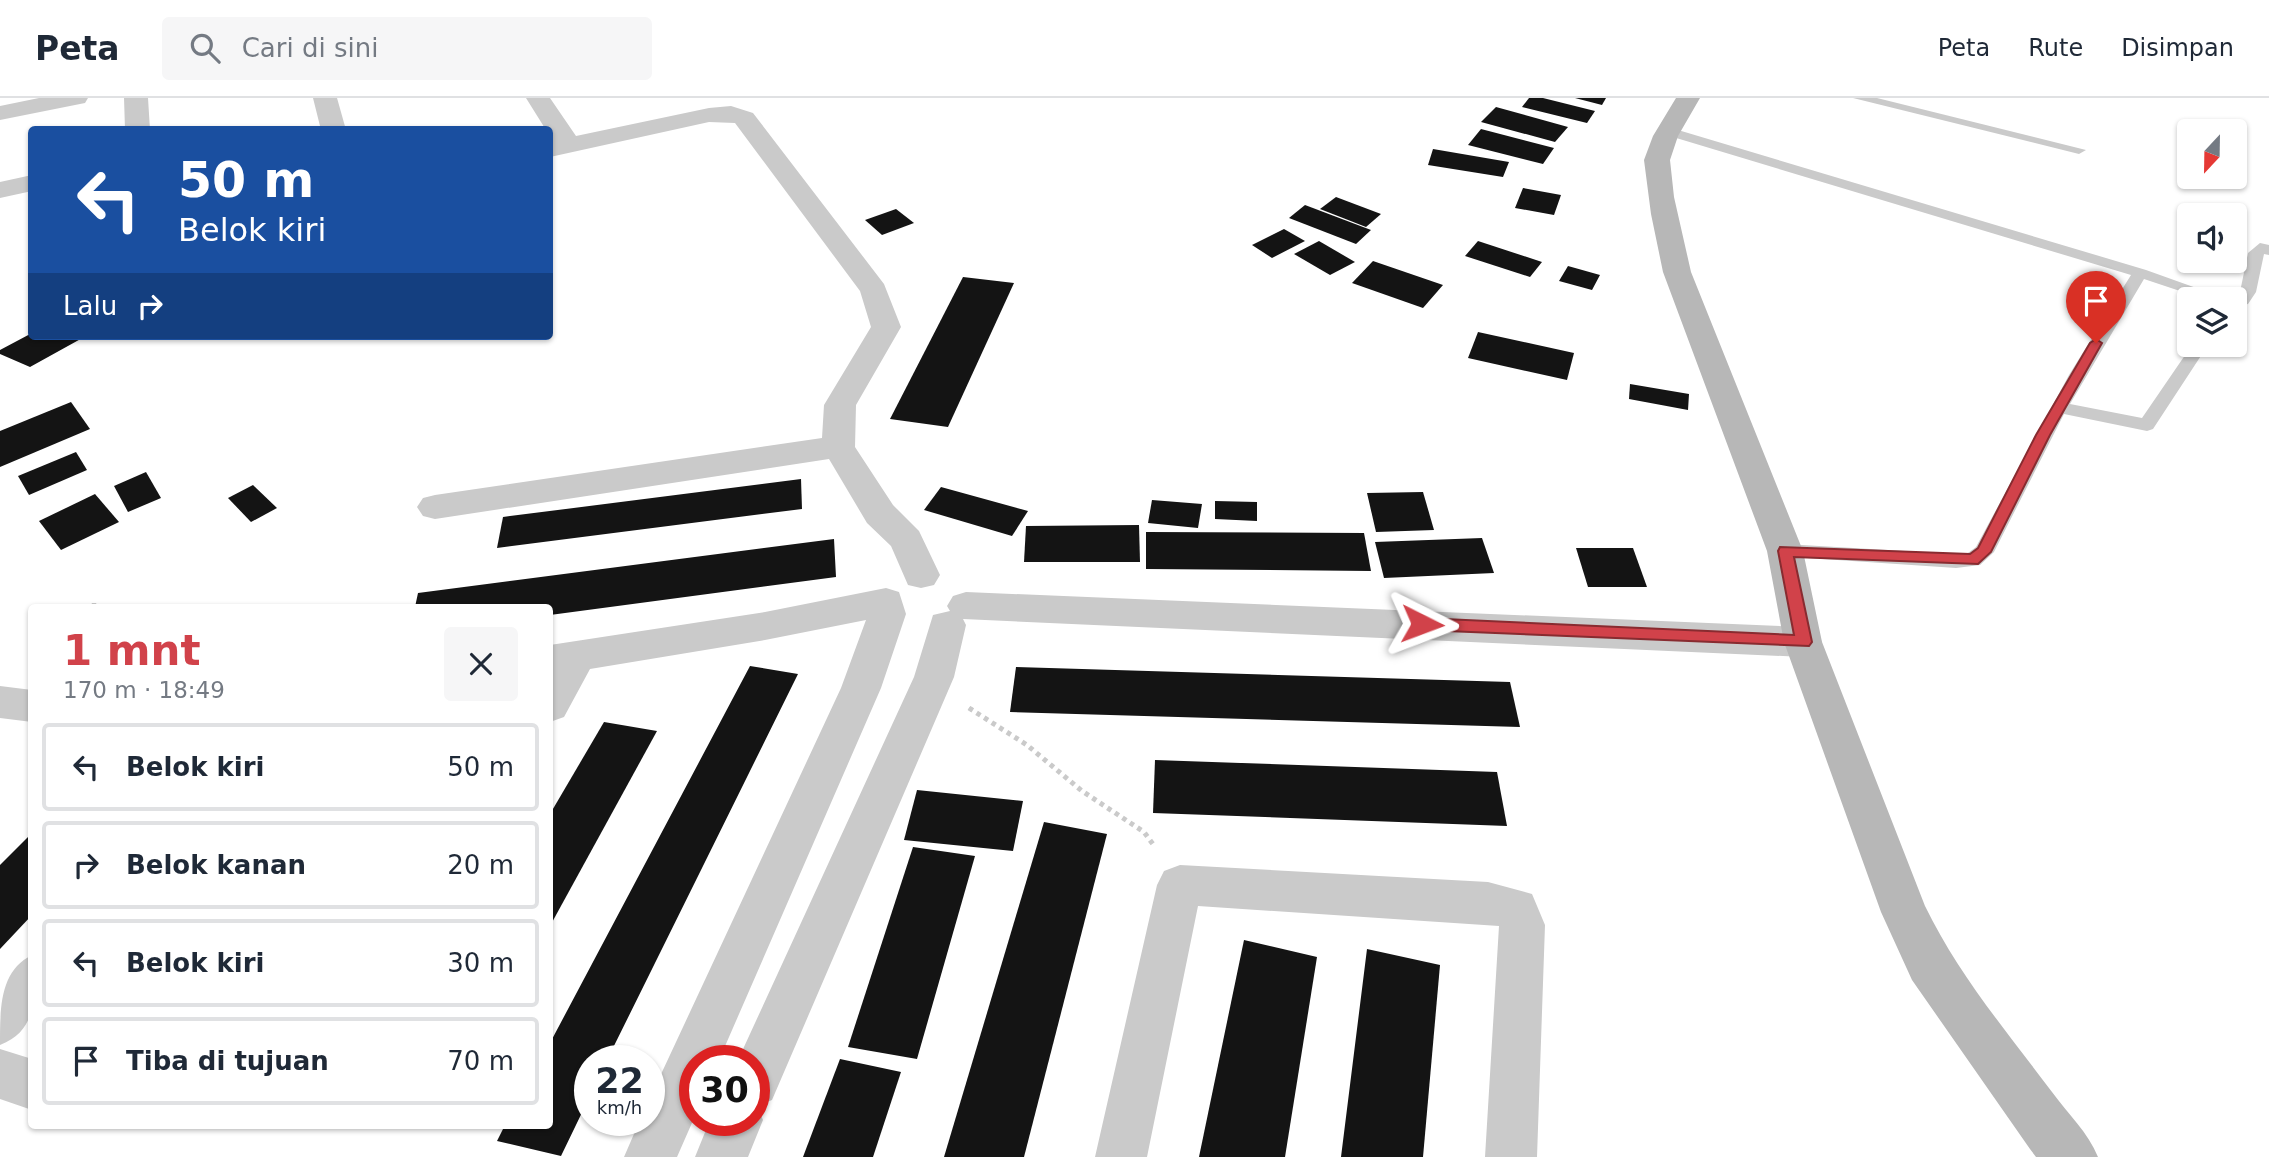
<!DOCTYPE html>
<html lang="id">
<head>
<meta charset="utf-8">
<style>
  :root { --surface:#fff; --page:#f6f6f7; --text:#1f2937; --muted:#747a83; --line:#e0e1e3; --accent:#d1424a }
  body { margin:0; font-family:"DejaVu Sans",sans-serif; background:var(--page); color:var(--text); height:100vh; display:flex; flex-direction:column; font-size:26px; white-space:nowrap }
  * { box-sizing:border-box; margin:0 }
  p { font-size:23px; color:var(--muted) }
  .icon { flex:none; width:38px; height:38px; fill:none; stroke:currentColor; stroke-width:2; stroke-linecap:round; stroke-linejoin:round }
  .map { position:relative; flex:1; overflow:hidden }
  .panel { position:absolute; left:28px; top:506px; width:525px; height:525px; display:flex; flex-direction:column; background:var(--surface); border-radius:7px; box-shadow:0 2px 5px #0004 }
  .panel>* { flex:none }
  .top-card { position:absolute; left:28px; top:28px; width:525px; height:214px; border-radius:7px; box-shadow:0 2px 5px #0004; background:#1a4fa0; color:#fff; overflow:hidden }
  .needle { width:46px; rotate:202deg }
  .tools { position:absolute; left:2177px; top:21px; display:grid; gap:14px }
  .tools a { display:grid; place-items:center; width:70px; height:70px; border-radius:7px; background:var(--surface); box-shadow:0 2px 5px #0004; font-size:35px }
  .speed { position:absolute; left:574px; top:947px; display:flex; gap:14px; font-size:35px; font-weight:700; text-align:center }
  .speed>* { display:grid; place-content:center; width:91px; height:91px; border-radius:50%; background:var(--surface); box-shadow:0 2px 5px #0004; line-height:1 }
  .speed small { font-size:18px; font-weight:400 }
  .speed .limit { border:10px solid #d22; background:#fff; color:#111 }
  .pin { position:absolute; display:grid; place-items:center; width:60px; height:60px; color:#fff; margin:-72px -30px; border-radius:50% 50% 50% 0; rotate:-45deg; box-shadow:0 0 7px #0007 }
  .pin .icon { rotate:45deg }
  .me { position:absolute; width:77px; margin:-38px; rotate:93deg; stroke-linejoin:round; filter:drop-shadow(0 0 5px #0008) }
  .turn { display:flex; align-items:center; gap:24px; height:147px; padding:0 35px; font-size:32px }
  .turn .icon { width:91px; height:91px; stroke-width:2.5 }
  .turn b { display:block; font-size:49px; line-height:60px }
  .then { display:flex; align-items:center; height:66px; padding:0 35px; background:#0003; gap:14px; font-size:26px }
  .round { display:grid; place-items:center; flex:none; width:74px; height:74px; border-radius:7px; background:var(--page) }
  .summary { display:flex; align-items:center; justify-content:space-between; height:119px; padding:0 35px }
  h1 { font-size:42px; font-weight:700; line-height:52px; color:var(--accent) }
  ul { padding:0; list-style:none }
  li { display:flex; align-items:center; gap:21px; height:88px; margin:0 14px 10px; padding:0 21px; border:4px solid var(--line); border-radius:7px }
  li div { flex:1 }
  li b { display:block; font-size:26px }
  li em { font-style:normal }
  header { display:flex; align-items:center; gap:42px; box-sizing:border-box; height:98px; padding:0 35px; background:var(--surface); border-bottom:2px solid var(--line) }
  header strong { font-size:33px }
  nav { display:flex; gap:38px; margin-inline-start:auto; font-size:24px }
  .search { width:490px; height:63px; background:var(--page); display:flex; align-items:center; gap:18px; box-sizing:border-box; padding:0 24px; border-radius:7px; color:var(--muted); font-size:26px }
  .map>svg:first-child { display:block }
  .building { fill:#141414 }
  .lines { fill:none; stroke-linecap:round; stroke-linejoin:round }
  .path-far1 { stroke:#cacaca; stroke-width:4.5; stroke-dasharray:3.5 3.5; stroke-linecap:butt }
  .path { stroke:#cacaca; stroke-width:5; stroke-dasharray:4.5 4.5; stroke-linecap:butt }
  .lane { fill:#cacaca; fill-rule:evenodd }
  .street { fill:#cacaca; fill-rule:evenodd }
  .secondary { fill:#b7b7b7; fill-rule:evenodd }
  .route { fill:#d1424a; stroke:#882b30; stroke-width:2 }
</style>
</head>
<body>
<header>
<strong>Peta</strong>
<div class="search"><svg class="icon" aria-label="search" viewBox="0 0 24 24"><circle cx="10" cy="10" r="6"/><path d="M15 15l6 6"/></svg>Cari di sini</div>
<nav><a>Peta</a><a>Rute</a><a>Disimpan</a></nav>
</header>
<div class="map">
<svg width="2269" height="1059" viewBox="0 0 2269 1059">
  <rect width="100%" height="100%" fill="#fff"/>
  <g class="building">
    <polygon points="1529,0 1543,0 1595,13 1587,25 1522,9"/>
    <polygon points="1575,0 1606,0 1602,7"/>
    <polygon points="1496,9 1568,29 1555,44 1481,24"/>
    <polygon points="1481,31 1554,50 1543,66 1468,47"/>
    <polygon points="1433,51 1509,64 1503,79 1428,67"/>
    <polygon points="1523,90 1561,97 1554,117 1515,110"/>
    <polygon points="1336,99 1381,116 1366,129 1320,111"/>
    <polygon points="1305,107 1371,132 1356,146 1289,120"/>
    <polygon points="896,111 914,125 882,137 865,122"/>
    <polygon points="1284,131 1305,143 1272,160 1252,147"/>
    <polygon points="1319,143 1355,164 1330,177 1294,156"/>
    <polygon points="1478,143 1542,164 1530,179 1465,158"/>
    <polygon points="1373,163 1443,187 1423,210 1352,185"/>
    <polygon points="1568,168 1600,177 1592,192 1559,183"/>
    <polygon points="963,179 1014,185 948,329 890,321"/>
    <polygon points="1478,234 1574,255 1567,282 1468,260"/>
    <polygon points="32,235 32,238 86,238 30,269 0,256 0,252"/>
    <polygon points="1630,286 1689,296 1688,312 1629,301"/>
    <polygon points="71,304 90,331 0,369 0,333"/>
    <polygon points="76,354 87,372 29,397 18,378"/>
    <polygon points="146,374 161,400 128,414 114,388"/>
    <polygon points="801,381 802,411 497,450 503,419"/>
    <polygon points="253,387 277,410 251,424 228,400"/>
    <polygon points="941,389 1028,413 1012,438 924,412"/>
    <polygon points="1423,394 1434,432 1376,434 1367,395"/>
    <polygon points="95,396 119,424 61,452 39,423"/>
    <polygon points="1152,402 1202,406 1198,430 1148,425"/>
    <polygon points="1215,403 1257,404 1257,423 1215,421"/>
    <polygon points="1139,427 1140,464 1024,464 1026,428"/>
    <polygon points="1146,434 1364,435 1371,473 1146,471"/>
    <polygon points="1482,440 1494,475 1384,480 1375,444"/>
    <polygon points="834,441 836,479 550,517 550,509 415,509 418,495"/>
    <polygon points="1576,450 1633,450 1647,489 1588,489"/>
    <polygon points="750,568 798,576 607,962 590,962 590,998 561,1058 497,1043 505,1027 550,1027 550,945"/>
    <polygon points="1016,569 1510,584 1520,629 1010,614"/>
    <polygon points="604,624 657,633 550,828 550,716"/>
    <polygon points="1155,662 1497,674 1507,728 1153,715"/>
    <polygon points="917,692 1023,703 1013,753 904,742"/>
    <polygon points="1044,724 1107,736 1024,1059 944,1059"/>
    <polygon points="32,735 32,817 0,851 0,767"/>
    <polygon points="913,749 975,758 917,961 848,949"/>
    <polygon points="1244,842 1317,859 1285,1059 1199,1059"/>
    <polygon points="1367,851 1440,867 1423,1059 1341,1059"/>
    <polygon points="840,961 901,974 873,1059 803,1059"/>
  </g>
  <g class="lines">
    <g class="path-far1">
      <polyline points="94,505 94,509"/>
      <polyline points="969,610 972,612"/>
    </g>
    <polyline class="path" points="969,610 1027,647 1082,693 1144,734 1155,749"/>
    <g class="lane">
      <polygon points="1853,0 1877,0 2086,52 2079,56"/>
      <polygon points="1668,29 2146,172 2227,201 2204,201 2144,181 2070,306 2142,320 2192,247 2208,247 2153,331 2147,333 2064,316 1994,454 1980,467 1956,470 1778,458 1775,453 1778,448 1785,446 1956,456 1968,455 1976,449 2069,277 2131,177 1663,36 1661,33"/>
      <polygon points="2260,145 2269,147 2269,157 2264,156 2256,194 2248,206 2235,209 2235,201 2229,201 2240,194 2248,155"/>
    </g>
    <g class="street">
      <polygon points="39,0 88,0 85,5 0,22 0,8"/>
      <polygon points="124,0 148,0 150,32 125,32"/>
      <polygon points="313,0 337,0 346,32 321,32"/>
      <polygon points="526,0 550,0 576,38 709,10 731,8 753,15 884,186 901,229 856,307 855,349 893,407 919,433 940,477 934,487 921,490 908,487 891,448 867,425 829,361 435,421 423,418 417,409 423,400 435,397 822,340 824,307 871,229 860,193 735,25 709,24 550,59 550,43 553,43 550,32 546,32"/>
      <polygon points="32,77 32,93 0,100 0,84"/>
      <polygon points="886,490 899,494 906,516 881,590 719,962 695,962 695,1018 677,1059 624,1059 640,1022 649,1022 649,1002 841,590 866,522 765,542 590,571 564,619 550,624 550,547 765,514"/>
      <polygon points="966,494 1803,529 1817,534 1822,544 1817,554 1803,559 963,521 966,527 954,579 772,1002 757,1008 763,1022 748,1059 695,1059 710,1022 754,1022 754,962 738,962 914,579 933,517 950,513 947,508 953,498"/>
      <polygon points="0,588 32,592 32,624 0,620"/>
      <polygon points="1180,767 1488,784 1532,796 1545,827 1537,1059 1485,1059 1499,828 1198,808 1147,1059 1095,1059 1157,787 1164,773"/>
      <path d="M 32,857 C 32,895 42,930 0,947 C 0,909 0,873 32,857 Z"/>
      <polygon points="0,951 32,961 32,1012 0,1001"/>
    </g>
    <path class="secondary" d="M 1676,0 L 1700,0 L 1678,38 L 1670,62 L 1674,99 L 1691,174 L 1803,453 L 1822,544 L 1925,808 C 1958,876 2007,934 2052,994 C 2068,1016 2088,1034 2098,1059 L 2036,1059 L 2030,1051 L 1912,882 L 1881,814 L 1784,544 L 1767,453 L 1663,174 L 1651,116 L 1644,62 L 1653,38 Z"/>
  </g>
  <polygon class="route" points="2096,241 2102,245 2050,337 1991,454 1978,466 1794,459 1812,544 1809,548 1422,532 1414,526 1422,520 1794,537 1778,453 1780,449 1970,456 1978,450 2036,337 2090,245"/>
</svg>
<div class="tools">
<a><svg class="needle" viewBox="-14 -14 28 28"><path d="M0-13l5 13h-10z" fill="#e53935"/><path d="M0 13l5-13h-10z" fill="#747a83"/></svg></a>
<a><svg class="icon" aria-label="sound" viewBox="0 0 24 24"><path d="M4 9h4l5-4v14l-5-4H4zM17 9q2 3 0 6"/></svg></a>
<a><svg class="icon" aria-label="layers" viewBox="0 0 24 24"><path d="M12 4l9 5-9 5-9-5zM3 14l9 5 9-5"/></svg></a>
</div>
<div class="speed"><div>22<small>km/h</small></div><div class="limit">30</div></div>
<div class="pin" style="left:2096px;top:245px;background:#d93025"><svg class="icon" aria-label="arrive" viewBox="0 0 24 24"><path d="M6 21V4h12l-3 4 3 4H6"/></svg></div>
<svg class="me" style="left:1422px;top:526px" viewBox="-20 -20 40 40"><path d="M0-17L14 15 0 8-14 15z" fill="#d1424a" stroke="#fff" stroke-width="4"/></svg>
<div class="top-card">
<div class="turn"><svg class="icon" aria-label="left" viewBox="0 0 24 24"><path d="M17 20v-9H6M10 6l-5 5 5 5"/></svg><div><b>50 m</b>Belok kiri</div></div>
<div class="then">Lalu<svg class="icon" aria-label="right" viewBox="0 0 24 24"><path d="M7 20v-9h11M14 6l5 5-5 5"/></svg></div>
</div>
<section class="panel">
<div class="summary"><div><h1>1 mnt</h1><p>170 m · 18:49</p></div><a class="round"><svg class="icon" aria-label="close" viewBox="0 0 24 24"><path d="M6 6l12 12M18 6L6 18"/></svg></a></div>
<ul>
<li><svg class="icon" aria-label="left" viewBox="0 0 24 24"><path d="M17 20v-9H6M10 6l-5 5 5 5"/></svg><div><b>Belok kiri</b></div><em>50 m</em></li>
<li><svg class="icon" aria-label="right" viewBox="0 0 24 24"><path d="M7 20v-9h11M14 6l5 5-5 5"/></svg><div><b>Belok kanan</b></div><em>20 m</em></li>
<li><svg class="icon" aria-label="left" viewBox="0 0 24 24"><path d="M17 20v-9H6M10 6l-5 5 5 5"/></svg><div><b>Belok kiri</b></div><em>30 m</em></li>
<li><svg class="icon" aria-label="arrive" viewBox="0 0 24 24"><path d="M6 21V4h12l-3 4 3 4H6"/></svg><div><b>Tiba di tujuan</b></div><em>70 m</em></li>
</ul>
</section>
</div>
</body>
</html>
